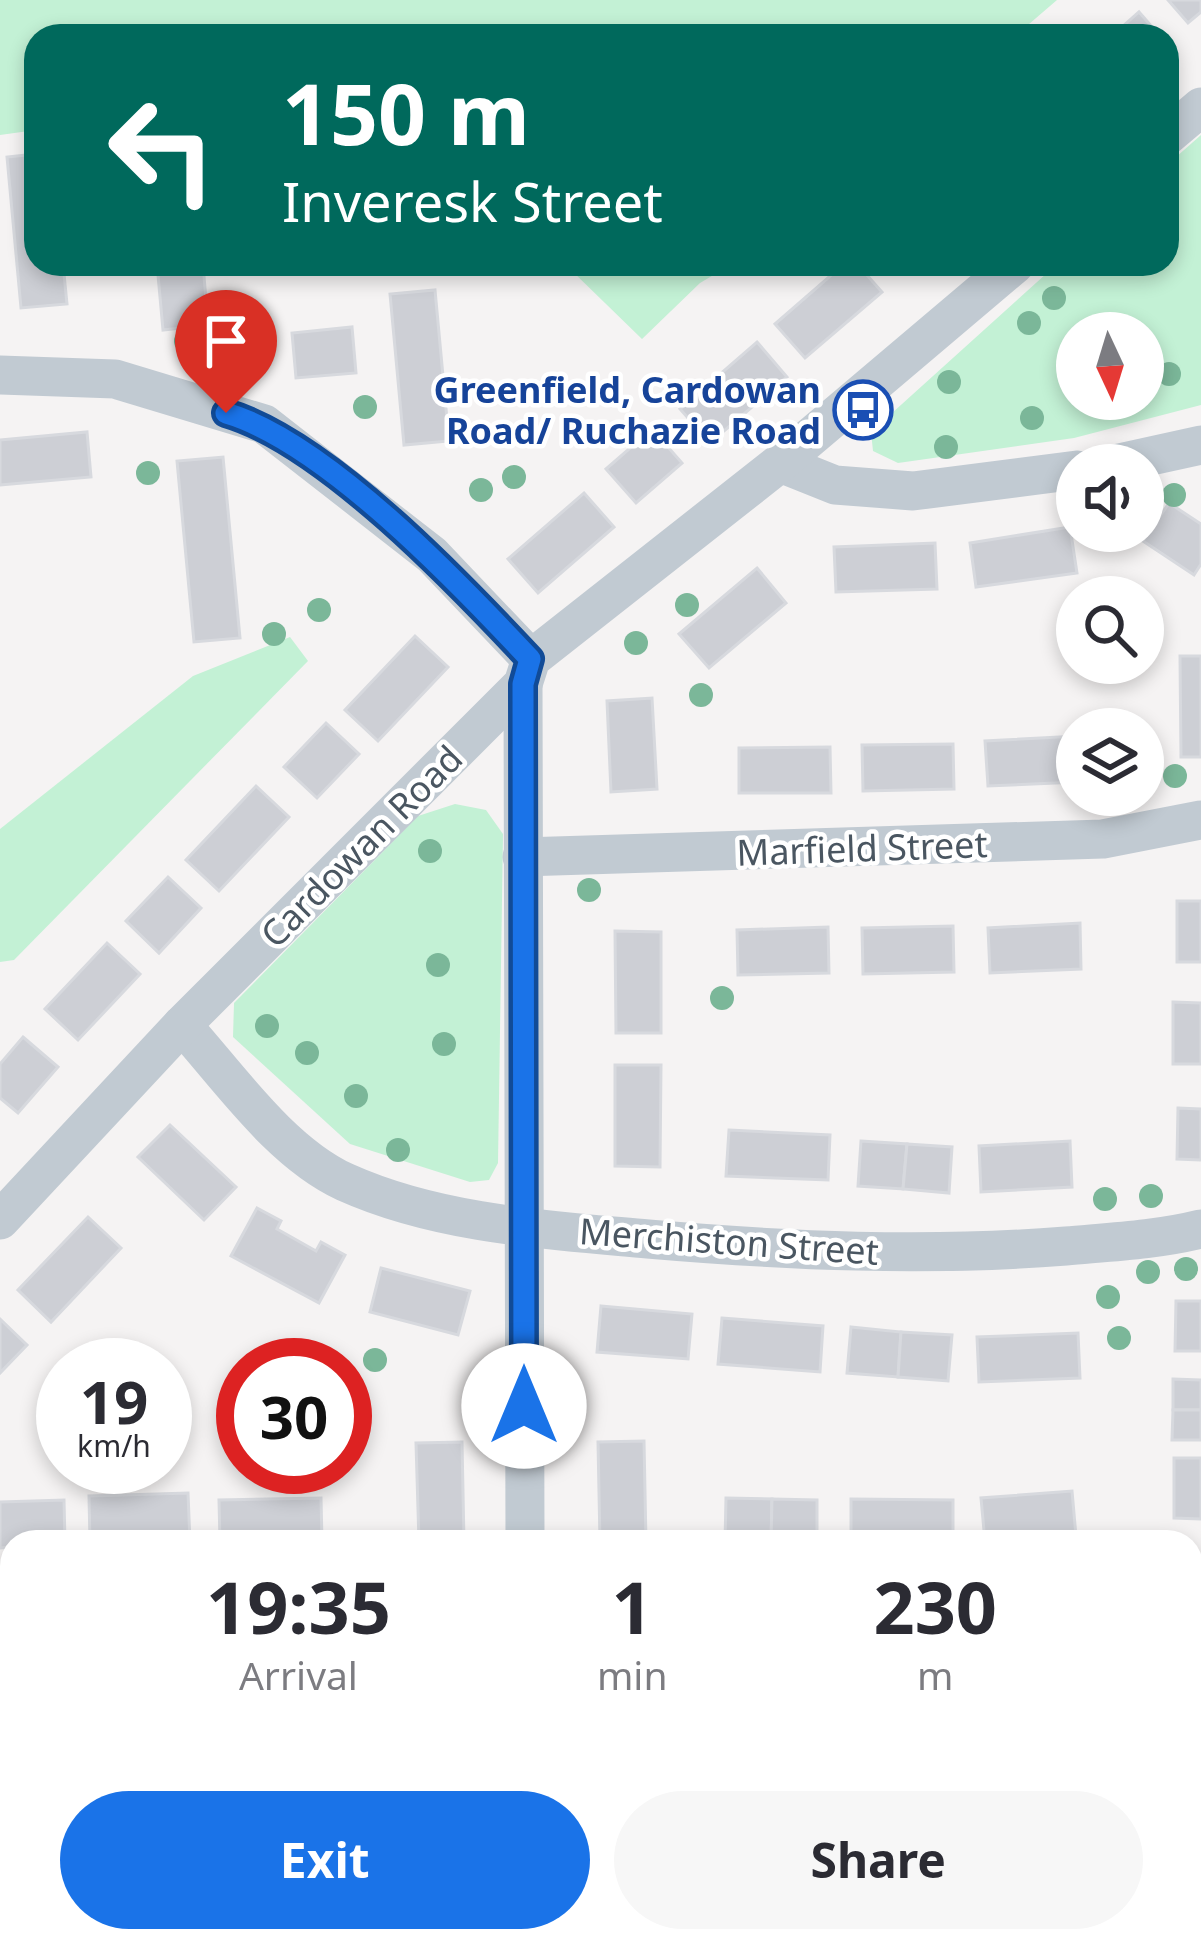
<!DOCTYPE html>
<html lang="en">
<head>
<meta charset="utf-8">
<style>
  :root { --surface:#fff; --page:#f7f7f7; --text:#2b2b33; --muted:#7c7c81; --accent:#1a73e8 }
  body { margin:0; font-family:"Noto Sans",sans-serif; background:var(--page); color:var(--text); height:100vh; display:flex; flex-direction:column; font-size:45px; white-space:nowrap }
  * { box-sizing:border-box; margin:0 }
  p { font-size:39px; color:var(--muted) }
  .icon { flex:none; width:66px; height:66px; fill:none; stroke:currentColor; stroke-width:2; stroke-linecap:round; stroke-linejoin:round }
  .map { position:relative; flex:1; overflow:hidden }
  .panel { position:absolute; left:0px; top:1530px; width:1203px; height:423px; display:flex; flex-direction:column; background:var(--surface); border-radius:36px 36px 0 0; box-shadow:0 6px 18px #0003 }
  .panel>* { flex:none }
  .hud { position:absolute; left:24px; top:24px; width:1155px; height:252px; border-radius:36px; box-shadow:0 6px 18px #0003; background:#00695c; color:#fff; overflow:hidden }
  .needle { width:78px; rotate:176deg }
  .tools { position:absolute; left:1056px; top:312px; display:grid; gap:24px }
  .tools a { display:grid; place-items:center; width:108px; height:108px; border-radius:50%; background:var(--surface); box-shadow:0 6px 18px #0003; font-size:60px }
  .speed { position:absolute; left:36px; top:1338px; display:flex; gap:24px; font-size:60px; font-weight:700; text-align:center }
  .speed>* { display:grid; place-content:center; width:156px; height:156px; border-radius:50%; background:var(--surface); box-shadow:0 6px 18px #0003; line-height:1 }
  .speed small { font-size:30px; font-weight:400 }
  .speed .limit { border:18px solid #d22; background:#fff; color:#111 }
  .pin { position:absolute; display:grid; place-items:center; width:102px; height:102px; color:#fff; margin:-123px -51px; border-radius:50% 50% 50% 0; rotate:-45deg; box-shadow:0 0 12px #0007 }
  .pin .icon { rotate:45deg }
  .me { position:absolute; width:132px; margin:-66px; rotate:0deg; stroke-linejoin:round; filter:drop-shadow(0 0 9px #0008) }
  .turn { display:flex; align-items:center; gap:42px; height:252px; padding:0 60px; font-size:54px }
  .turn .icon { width:156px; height:156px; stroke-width:2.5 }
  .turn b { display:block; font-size:84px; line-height:102px }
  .eta { display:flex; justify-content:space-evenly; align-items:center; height:204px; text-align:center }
  .eta b { font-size:72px; font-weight:700; line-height:84px }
  .cta { display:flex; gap:24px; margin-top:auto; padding:24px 60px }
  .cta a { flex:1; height:138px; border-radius:72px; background:var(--accent); color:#fff; font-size:48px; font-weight:700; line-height:138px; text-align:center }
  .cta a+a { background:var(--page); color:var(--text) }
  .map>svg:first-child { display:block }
  .green { fill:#c3f1d5; fill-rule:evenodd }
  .building { fill:#cdcfd5; stroke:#d7d9de; stroke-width:3 }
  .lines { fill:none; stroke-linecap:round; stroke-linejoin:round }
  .street { stroke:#c1cad2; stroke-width:39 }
  .tree { fill:#7bb799 }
  .route-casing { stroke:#114b97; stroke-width:30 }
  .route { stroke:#1a73e8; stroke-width:21 }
  .labels { text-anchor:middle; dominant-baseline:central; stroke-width:9; stroke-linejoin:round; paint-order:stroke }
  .transit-label { font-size:36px; font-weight:bold; fill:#164399; stroke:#fff; text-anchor:end }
  .street-label { font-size:36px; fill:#4a5661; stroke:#fff }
</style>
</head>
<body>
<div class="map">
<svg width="1201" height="1951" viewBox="0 0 1201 1951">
  <rect width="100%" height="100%" fill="#f5f3f3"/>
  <g class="green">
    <polygon points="0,0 1057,0 1015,36 36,36 36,130 0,135"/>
    <path d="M 1201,135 L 1201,405 L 1074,438 L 898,463 L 873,451 L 871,432 L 1057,264 L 1167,264 L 1167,165 ZM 1143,333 L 1143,399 L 1077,399 L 1077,333 Z"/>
    <polygon points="548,264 732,264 700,283 642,339 569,268"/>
    <polygon points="290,637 308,661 14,960 0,962 0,829 193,676"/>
    <polygon points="455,804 486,810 503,834 498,1163 489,1180 470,1182 350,1144 233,1037 234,1003 418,816"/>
  </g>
  <g class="building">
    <polygon points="1168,0 1201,0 1201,12 1188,23"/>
    <polygon points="1139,12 1160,36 1112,36"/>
    <polygon points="36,154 36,264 63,264 67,304 21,308 7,157"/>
    <polygon points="157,264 203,264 208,325 163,330"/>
    <polygon points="844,264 857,264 882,292 805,358 775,324"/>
    <polygon points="435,290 449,441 404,445 390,294"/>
    <polygon points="352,327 356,373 296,378 292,333"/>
    <polygon points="757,342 787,377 710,443 680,409"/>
    <polygon points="652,429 682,463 636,503 606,469"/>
    <polygon points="87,432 91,477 0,485 0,440"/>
    <polygon points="223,457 240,638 194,642 177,461"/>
    <polygon points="584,493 614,527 538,593 508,559"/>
    <polygon points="1169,503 1201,524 1201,564 1194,575 1143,541"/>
    <polygon points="1070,527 1077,573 976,587 970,543"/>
    <polygon points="935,543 937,589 836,592 834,547"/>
    <polygon points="757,568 786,603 709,668 679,634"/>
    <polygon points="415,636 448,667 378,741 345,710"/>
    <polygon points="1180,656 1201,656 1201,757 1181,757"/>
    <polygon points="652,698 657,789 611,792 607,701"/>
    <polygon points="326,723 359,754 317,798 284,767"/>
    <polygon points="1077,736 1077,782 988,786 985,741"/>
    <polygon points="953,744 954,789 863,791 862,745"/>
    <polygon points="830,747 831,793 739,793 739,748"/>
    <polygon points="256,786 289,817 219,891 186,860"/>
    <polygon points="168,877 201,908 159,953 126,921"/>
    <rect x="1177" y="901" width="24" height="61"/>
    <polygon points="1080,923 1081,969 990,973 988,928"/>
    <polygon points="953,926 954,972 863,974 862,928"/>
    <polygon points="828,927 829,973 738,975 737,930"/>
    <polygon points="615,931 661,932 661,1033 616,1033"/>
    <polygon points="107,943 140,974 78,1040 45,1009"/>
    <polygon points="1173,1002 1201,1003 1201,1064 1173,1064"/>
    <polygon points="23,1037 58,1067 18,1113 0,1098 0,1064"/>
    <polygon points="615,1065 661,1065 660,1167 615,1166"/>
    <polygon points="1178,1108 1201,1109 1201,1160 1177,1159"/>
    <polygon points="170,1125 236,1187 204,1220 138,1157"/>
    <polygon points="729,1130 830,1135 828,1180 726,1176"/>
    <polygon points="861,1141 907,1144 903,1189 858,1186"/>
    <polygon points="1070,1141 1072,1187 981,1192 979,1146"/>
    <polygon points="907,1144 952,1147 949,1193 903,1189"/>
    <polygon points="257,1208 281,1221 277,1229 316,1251 321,1242 345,1255 319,1303 231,1256"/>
    <polygon points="88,1217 121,1248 51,1322 18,1290"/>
    <polygon points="381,1268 470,1291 458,1335 370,1312"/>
    <polygon points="1176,1301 1201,1301 1201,1351 1175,1351"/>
    <polygon points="601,1306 692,1314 688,1359 597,1352"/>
    <polygon points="722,1318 823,1326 820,1372 718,1364"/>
    <polygon points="0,1319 27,1345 0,1373"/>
    <polygon points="851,1327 901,1332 898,1377 847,1373"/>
    <polygon points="901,1332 952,1335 948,1381 898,1377"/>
    <polygon points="1078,1333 1080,1378 979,1382 977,1337"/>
    <polygon points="1173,1379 1201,1380 1201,1410 1173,1410"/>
    <polygon points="1173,1410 1201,1410 1201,1440 1172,1440"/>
    <polygon points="644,1441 646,1542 600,1542 598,1442"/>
    <polygon points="462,1442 464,1542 419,1542 416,1443"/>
    <polygon points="1174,1458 1201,1458 1201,1519 1174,1518"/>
    <polygon points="1072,1491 1076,1536 985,1542 981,1498"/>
    <polygon points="188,1493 190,1542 90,1542 89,1496"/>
    <polygon points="321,1498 322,1542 220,1542 219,1500"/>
    <polygon points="726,1498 772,1499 771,1542 725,1542"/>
    <polygon points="772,1499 817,1500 817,1542 771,1542"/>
    <polygon points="851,1499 953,1500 953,1542 851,1542"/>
    <polygon points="64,1500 65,1542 12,1542 12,1547 0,1548 0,1502"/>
    <rect x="1191" y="1648" width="10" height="61"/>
    <polygon points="12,1684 12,1730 0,1730 0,1685"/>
    <rect x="1191" y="1744" width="10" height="61"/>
    <rect x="1191" y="1843" width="10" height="51"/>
  </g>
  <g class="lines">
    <g class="street">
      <polyline points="1167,136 1201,107"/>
      <polyline points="0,375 115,379 264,424 432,555 531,659"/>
      <polyline points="780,463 835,485 913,491 1077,470"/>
      <polyline points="1110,465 1201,445"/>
      <polyline points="523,684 525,1542"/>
      <polyline points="522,857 1103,839 1201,820"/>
      <path d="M 182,1025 C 229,1077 280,1152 345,1182 C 438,1224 548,1230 648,1239 C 788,1251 926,1257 1066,1246 C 1111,1242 1157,1240 1201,1229"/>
      <polyline points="0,1220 182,1025 523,684 531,659 780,463 1015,264"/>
      <polyline points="1191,1582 1201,1581"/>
      <polyline points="0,1616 12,1616"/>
      <polyline points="526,1941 526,1951"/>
    </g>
  </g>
  <g class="tree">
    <circle cx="1054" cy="298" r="12"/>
    <circle cx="1029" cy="323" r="12"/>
    <circle cx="227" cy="340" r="12"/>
    <circle cx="186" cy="341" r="12"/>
    <circle cx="1169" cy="374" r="12"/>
    <circle cx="949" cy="382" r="12"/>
    <circle cx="365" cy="407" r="12"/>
    <circle cx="1032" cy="418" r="12"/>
    <circle cx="946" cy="447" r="12"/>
    <circle cx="148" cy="473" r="12"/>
    <circle cx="514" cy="477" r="12"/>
    <circle cx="481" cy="490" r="12"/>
    <circle cx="1174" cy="495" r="12"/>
    <circle cx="687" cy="605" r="12"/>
    <circle cx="319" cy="610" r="12"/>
    <circle cx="274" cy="634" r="12"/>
    <circle cx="636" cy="643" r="12"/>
    <circle cx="701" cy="695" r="12"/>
    <circle cx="1175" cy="776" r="12"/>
    <circle cx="430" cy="851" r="12"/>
    <circle cx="589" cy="890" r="12"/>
    <circle cx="438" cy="965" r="12"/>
    <circle cx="722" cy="998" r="12"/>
    <circle cx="267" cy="1026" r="12"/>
    <circle cx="444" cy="1044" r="12"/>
    <circle cx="307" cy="1053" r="12"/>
    <circle cx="356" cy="1096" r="12"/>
    <circle cx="398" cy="1150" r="12"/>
    <circle cx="1151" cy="1196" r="12"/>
    <circle cx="1105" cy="1199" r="12"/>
    <circle cx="1186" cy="1269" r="12"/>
    <circle cx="1148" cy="1272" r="12"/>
    <circle cx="1108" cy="1297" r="12"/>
    <circle cx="1119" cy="1338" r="12"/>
    <circle cx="375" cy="1360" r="12"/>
  </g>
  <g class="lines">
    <defs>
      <path id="route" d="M 226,413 C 325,442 459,583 530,659 L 523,684 L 524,1406"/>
    </defs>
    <use href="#route" class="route-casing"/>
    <use href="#route" class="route"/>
  </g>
  <defs>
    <symbol id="bus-ring" viewBox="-11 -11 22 22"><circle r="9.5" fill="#fff" stroke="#1a4fb4" stroke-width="1.5"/><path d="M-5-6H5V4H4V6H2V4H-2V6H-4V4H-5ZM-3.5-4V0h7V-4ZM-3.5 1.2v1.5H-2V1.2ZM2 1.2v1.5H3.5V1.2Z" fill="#1a4fb4"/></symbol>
  </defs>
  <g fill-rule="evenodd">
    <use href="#bus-ring" x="830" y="377" width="66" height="66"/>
  </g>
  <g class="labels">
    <g class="transit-label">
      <text x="821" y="389">Greenfield, Cardowan<tspan x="821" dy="41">Road/ Ruchazie Road</tspan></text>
    </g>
    <g class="street-label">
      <text transform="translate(361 846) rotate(-45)">Cardowan Road</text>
      <text transform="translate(862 848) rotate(-2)">Marfield Street</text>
      <text transform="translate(729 1241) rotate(4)">Merchiston Street</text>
    </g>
  </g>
</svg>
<div class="tools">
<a><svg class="needle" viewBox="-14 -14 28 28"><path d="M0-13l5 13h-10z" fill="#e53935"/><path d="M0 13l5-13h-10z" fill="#7c7c81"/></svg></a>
<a><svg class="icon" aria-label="sound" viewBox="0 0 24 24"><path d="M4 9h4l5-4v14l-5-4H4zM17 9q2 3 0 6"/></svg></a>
<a><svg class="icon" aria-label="search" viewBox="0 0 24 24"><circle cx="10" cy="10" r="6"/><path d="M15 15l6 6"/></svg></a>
<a><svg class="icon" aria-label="layers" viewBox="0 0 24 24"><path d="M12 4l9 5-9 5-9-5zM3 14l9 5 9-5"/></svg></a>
</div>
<div class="speed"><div>19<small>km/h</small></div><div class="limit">30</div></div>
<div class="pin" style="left:226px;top:413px;background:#d93025"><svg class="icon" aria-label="arrive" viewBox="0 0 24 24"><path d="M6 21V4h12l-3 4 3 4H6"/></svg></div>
<svg class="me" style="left:524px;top:1406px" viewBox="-20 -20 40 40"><circle r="19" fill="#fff"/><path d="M0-13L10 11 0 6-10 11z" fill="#1a73e8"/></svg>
<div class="hud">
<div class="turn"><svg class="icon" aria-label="left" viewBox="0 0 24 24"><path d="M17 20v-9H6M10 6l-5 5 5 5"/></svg><div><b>150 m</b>Inveresk Street</div></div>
</div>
<section class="panel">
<div class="eta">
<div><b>19:35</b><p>Arrival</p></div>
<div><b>1</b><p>min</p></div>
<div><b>230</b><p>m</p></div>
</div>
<div class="cta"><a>Exit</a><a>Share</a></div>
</section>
</div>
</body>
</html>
